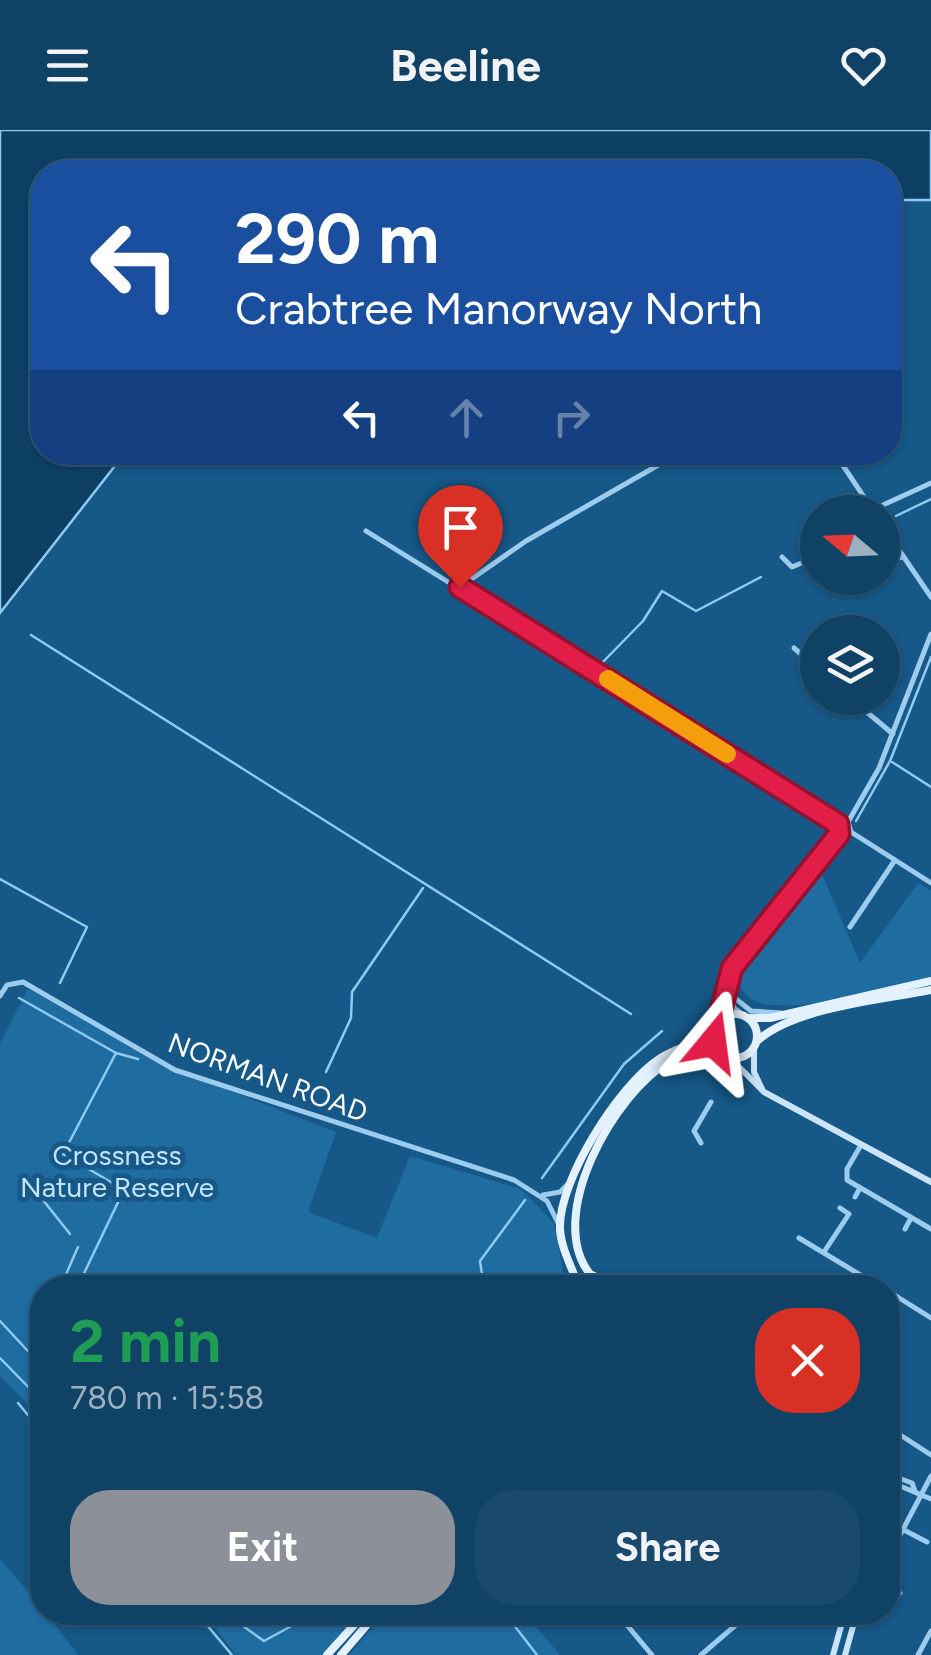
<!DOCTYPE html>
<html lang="en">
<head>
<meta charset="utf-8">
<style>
  :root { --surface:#104266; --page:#19496c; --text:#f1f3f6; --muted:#9cb0bf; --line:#305b7a; --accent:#8c9099 }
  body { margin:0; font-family:Figtree,sans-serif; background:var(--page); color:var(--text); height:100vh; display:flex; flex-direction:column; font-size:38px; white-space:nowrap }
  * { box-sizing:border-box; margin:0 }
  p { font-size:32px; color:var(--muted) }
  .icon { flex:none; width:55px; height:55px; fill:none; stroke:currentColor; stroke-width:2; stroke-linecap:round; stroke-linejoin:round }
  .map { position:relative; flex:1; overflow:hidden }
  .side { position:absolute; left:30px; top:1145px; width:870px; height:350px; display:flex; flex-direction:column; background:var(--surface); border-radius:40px; box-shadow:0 2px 8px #0004,0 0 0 2px var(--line) }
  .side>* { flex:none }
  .hud { position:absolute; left:30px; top:30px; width:872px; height:305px; border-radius:40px; box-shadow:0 2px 8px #0004,0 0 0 2px var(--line); background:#1a4fa0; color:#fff; overflow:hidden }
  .needle { width:65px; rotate:289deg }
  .buttons { position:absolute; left:800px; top:365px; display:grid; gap:20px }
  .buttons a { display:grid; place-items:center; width:100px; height:100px; border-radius:50%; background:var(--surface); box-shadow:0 2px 8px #0004,0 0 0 2px var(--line); font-size:50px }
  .pin { position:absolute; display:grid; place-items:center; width:85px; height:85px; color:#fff; margin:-102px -42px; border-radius:50% 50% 50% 0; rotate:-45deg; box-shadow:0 0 10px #0007 }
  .pin .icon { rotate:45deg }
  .me { position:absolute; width:110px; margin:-55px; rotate:16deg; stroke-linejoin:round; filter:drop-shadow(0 0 8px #0008) }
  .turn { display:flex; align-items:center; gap:35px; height:210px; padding:0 40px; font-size:45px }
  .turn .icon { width:130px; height:130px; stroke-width:2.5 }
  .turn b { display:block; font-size:70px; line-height:85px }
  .lanes { display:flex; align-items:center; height:95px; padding:0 40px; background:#0003; justify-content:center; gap:50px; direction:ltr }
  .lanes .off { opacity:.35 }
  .round { display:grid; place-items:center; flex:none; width:105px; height:105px; border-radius:40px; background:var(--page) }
  .head { display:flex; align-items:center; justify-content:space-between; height:170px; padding:0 40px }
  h1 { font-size:60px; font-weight:700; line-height:75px; color:#1e9e55 }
  .action { display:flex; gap:20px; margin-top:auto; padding:20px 40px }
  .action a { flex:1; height:115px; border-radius:40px; background:var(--accent); color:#fff; font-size:40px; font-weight:700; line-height:115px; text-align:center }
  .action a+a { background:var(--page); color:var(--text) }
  header { display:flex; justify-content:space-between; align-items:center; height:130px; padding:0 40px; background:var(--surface); font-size:45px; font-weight:700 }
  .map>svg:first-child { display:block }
  .green { fill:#1f6ca1 }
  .water { fill:#0e3f65; stroke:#8fcaf1; stroke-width:2.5 }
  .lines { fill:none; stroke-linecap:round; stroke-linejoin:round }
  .stream { stroke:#8fcaf1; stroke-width:2.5 }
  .street { stroke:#9dcdee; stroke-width:5 }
  .secondary { stroke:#cae5fa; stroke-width:6 }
  .primary { stroke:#e4f2ff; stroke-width:8 }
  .route-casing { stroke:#92132f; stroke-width:25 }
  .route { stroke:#e11d48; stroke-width:18 }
  .slow { stroke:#f59e0b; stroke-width:18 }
  .labels { text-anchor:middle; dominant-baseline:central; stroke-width:10; stroke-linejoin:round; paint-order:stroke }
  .street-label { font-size:28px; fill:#fff; stroke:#165888 }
  .park-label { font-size:28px; fill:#c3e4fa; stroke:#165888 }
</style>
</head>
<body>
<header><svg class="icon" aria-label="menu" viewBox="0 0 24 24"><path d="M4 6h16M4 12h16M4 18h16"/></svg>Beeline<svg class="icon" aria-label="heart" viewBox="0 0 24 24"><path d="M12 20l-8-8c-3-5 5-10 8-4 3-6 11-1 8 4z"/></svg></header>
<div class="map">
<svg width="931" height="1525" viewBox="0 0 931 1525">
  <rect width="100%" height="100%" fill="#165888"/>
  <g class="green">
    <path d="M 821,742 L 860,833 L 918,753 L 931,761 L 931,848 C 897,855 718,913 742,836 C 748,817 805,761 821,742 Z"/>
    <polygon points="28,859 186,944 336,1002 308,1082 377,1108 410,1026 518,1058 527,1065 554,1093 566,1157 42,1158 42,1289 0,1246 0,913"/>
    <polygon points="0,1429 37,1472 36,1478 49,1487 78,1525 0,1525"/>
    <polygon points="386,1482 524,1483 560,1525 349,1525"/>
    <polygon points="203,1483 360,1483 321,1525 236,1525"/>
  </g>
  <polygon class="water" points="0,0 931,0 931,70 890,70 890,42 42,42 42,322 125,323 0,483"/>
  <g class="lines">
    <g class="stream">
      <polyline points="896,386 931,369"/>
      <polyline points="31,505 631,884"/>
      <polyline points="598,537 643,491 662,461 696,481 761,447"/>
      <polyline points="892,632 931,657"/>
      <polyline points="856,691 890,631 931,527"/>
      <polyline points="0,749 87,797 60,853"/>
      <polyline points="19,868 116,923 138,929"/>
      <polyline points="116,923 63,1024 121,1058"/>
      <polyline points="326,942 351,888 352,862 423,758"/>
      <polyline points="542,1048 624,934 662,901"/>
      <polyline points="43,1070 70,1104"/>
      <polyline points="60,1158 78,1117"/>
      <polyline points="77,1158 121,1066"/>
      <polyline points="163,1158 180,1151 186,1158"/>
      <polyline points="484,1158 480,1131 525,1070"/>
      <polyline points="0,1191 40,1234"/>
      <polyline points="0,1228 42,1271"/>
      <polyline points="18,1273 42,1302"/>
      <polyline points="196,1482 232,1525"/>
      <polyline points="223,1482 264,1511 317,1482"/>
      <polyline points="504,1482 537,1525"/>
    </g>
    <g class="street">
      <polyline points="834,322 874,382"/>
      <polyline points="872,380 931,353"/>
      <polyline points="882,395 931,467"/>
      <polyline points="366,401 838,694 848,692"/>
      <polyline points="782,427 792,437 818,426"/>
      <polyline points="882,431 903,427"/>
      <polyline points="460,457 526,411 681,322"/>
      <polyline points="794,518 818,539"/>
      <polyline points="850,568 893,604"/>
      <polyline points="851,702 931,753"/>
      <polyline points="839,703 851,702 848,692 879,638 931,504"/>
      <polyline points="850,797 895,730"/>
      <polyline points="731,865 751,881 781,883"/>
      <polyline points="731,865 734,878 742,884"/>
      <polyline points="0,866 7,855 23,852 175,940 514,1050 547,1071 559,1095"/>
      <polyline points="717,892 737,829 839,703"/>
      <polyline points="701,1013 694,1001 711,972"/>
      <polyline points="861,1015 847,1039 847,1050 931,1099"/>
      <polyline points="543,1065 560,1062 568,1054"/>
      <polyline points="855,1067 860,1058"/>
      <polyline points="905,1099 911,1088"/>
      <polyline points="799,1108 882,1158"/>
      <polyline points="824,1122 849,1084 840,1078"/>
      <polyline points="888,1161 931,1188"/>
      <polyline points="888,1297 931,1325"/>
      <polyline points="888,1344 912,1353 915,1361"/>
      <polyline points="888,1351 931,1369"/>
      <polyline points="902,1399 927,1412"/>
      <polyline points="888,1428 931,1346"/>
      <polyline points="888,1457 900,1463"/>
      <polyline points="616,1482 652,1525"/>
      <polyline points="701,1525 751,1482"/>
      <polyline points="918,1525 931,1501"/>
    </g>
    <g class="secondary">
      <polyline points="754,918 754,942 762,959"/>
      <polyline points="729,927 764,962 931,1052"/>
      <polyline points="833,1525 845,1482"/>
      <polyline points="845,1525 857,1482"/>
    </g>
    <g class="primary">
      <circle cx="735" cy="906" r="22"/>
      <polyline points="749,888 770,888 931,851"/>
      <path d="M 757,911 C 795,877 882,870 931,860"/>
      <path d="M 579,1158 C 573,1139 561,1119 560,1099 C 558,1051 619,955 659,929 C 676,917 698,915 713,901"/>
      <polyline points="586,1158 601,1150"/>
      <path d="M 619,1158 L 590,1144 C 544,1086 615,962 670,931 C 687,922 705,921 723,924"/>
      <polyline points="327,1525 366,1482"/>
      <polyline points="341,1525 378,1482"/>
    </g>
  </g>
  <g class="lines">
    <defs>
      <polyline id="route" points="460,457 838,694 839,704 732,838 713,912"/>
    </defs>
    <use href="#route" class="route-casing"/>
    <use href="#route" class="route"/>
    <polyline class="slow" points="608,549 727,624"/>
  </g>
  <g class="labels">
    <g class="street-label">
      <text transform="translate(268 947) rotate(20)">NORMAN ROAD</text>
    </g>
    <g class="park-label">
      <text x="117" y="1025">Crossness<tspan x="117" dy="32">Nature Reserve</tspan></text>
    </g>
  </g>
</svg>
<div class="buttons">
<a><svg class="needle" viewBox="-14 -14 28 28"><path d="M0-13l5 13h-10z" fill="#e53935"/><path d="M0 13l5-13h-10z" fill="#9cb0bf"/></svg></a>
<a><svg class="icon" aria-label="layers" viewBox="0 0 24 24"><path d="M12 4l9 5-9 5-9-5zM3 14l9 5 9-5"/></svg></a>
</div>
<div class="pin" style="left:460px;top:457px;background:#d93025"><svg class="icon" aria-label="arrive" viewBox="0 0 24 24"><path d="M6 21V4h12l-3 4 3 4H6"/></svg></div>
<svg class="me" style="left:713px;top:912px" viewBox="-20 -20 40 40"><path d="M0-17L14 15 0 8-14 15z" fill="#e11d48" stroke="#fff" stroke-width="4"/></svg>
<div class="hud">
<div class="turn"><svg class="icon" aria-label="left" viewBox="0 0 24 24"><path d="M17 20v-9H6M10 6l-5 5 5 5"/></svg><div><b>290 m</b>Crabtree Manorway North</div></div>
<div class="lanes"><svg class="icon" aria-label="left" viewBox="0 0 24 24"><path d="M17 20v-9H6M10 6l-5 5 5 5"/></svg><svg class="icon off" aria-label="ahead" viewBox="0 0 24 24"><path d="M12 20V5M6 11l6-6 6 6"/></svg><svg class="icon off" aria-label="right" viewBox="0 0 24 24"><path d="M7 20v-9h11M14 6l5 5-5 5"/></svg></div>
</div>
<section class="side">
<div class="head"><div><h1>2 min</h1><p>780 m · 15:58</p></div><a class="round" style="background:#d93025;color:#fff"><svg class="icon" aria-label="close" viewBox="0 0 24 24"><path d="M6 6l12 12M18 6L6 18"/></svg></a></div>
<div class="action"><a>Exit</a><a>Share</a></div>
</section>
</div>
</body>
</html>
